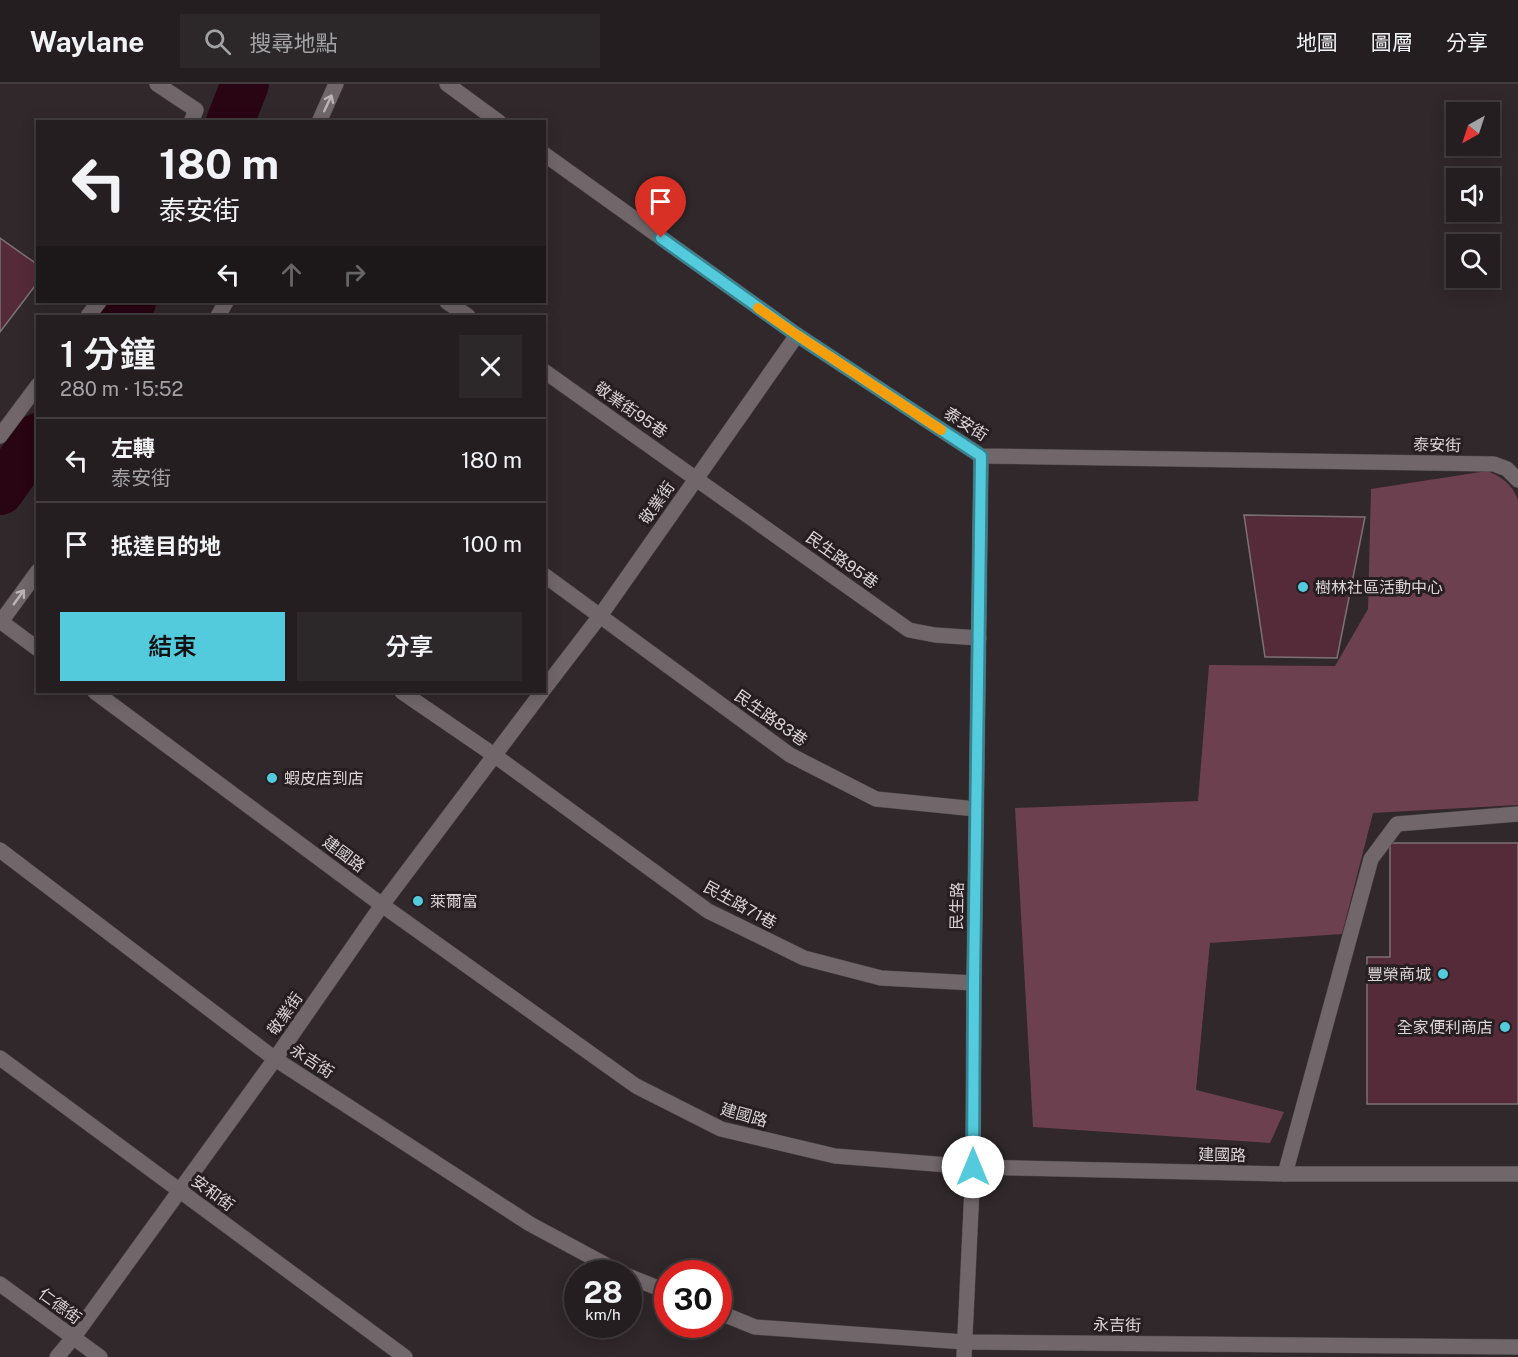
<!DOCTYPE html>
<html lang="zh-TW">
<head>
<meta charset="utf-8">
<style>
  :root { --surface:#241e20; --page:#2c2729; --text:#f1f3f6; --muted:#a3a2a5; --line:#413c3e; --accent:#54cadd }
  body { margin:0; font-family:"Public Sans","Noto Sans TC",sans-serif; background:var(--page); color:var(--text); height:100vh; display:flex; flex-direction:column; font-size:22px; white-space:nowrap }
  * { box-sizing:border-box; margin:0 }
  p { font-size:20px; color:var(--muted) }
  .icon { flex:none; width:33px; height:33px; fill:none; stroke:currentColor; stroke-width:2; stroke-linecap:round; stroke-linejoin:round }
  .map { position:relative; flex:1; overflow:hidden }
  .side { position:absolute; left:36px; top:231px; width:510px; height:378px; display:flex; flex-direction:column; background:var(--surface); border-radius:0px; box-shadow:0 3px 15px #0003,0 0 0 2px var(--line) }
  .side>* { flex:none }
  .hud { position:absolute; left:36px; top:36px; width:510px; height:183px; border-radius:0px; box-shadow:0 3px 15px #0003,0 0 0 2px var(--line); background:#241e20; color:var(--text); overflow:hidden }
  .needle { width:39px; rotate:219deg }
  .fabs { position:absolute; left:1446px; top:18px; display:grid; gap:12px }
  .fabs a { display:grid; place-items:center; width:54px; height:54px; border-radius:0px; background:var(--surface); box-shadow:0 3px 15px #0003,0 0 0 2px var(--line); font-size:30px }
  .speed { position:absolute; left:564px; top:1176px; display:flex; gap:12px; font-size:30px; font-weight:700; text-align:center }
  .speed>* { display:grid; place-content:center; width:78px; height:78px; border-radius:50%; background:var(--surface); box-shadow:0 3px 15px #0003,0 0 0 2px var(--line); line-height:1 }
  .speed small { font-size:15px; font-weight:400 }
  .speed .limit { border:9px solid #d22; background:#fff; color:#111 }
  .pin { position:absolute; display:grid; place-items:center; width:51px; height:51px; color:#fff; margin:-62px -26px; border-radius:50% 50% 50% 0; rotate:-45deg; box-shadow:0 0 6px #0007 }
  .pin .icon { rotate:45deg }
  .me { position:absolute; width:66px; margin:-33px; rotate:0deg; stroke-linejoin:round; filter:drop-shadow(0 0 4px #0008) }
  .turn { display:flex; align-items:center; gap:21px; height:126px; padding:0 24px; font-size:27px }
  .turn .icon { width:78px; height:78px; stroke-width:2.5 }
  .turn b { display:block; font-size:42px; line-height:51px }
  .lanes { display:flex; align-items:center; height:57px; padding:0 24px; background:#0003; justify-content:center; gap:30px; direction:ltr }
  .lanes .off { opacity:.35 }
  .round { display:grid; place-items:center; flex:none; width:63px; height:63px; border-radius:0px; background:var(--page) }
  .head { display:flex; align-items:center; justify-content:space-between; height:102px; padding:0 24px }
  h1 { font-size:36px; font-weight:600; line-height:45px }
  .cta { display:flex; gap:12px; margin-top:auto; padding:12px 24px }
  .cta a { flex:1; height:69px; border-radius:0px; background:var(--accent); color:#111; font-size:24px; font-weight:600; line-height:69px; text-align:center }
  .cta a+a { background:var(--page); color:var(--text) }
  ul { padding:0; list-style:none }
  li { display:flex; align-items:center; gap:18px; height:84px; padding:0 24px; border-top:2px solid var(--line) }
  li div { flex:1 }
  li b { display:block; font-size:22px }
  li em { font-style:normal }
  header { display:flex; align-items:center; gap:36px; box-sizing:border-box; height:84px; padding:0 30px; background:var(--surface); border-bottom:2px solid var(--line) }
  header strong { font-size:28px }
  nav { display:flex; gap:33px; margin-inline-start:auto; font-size:21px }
  .search { width:420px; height:54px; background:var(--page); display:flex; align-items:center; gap:15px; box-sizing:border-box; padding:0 21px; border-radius:0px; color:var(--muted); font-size:22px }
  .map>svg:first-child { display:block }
  .green { fill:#6c404e }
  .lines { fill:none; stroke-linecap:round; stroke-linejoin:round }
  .river { stroke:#290413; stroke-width:48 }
  .building { fill:#562b39; stroke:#7c7274; stroke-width:1.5 }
  .lane-casing { stroke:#4b4446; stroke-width:16 }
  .street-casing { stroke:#4b4446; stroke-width:16 }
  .lane { stroke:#71676a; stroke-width:15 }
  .street { stroke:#71676a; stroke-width:15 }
  .oneway { stroke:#bbb4b6 }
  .route-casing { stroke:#378390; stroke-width:15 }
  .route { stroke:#54cadd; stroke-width:10 }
  .slow { stroke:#f59e0b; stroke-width:10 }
  .poi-dot { fill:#54cadd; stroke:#261e20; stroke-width:2 }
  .labels { text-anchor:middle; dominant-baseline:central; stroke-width:6; stroke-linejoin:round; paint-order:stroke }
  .street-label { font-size:16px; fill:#dbd5d7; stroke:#261e20 }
  .poi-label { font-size:16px; fill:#dbd5d7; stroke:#261e20; text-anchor:start }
</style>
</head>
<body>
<header>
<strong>Waylane</strong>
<div class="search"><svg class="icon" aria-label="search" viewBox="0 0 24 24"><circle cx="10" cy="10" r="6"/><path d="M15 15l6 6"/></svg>搜尋地點</div>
<nav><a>地圖</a><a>圖層</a><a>分享</a></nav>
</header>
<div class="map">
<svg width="1518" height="1273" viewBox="0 0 1518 1273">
  <rect width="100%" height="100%" fill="#30282a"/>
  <path class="green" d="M 1487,387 C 1501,392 1513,401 1518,416 L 1518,721 L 1373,729 L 1342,850 L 1210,859 L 1196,1006 L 1284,1028 L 1270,1059 L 1033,1043 L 1015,724 L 1198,717 L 1209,581 L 1335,582 L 1368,525 L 1371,405 Z"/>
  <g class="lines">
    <g class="river">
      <polyline points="230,38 245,0"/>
      <polyline points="121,232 132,218"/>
      <polyline points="0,407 38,353"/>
    </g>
  </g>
  <g class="building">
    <polygon points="0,154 38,181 38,198 0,248"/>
    <polygon points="1244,431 1365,433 1337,574 1265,573"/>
    <polygon points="1390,759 1518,759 1518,1020 1367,1020 1367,873 1390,873"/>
  </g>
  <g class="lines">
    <defs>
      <g id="lane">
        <polyline points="157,0 196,26 191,38"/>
        <polyline points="319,38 336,0"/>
        <polyline points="447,218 468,232"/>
        <polyline points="88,232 99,218"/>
        <polyline points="218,232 226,218"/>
        <polyline points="544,287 909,546 935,551 979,554"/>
        <polyline points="0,352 38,301"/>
        <polyline points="544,491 790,671 876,715 976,725"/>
        <polyline points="0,539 38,487"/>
        <polyline points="402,608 494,671 708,827 804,874 881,894 974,899"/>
        <polyline points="1285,1090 1371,775 1397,740 1518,730"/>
      </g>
      <g id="street">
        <polyline points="447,0 499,38"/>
        <polyline points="544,70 797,251 981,372 1494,380 1507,385 1518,396"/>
        <polyline points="0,537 38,565"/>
        <polyline points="544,605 600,532 797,251"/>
        <polyline points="95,608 382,821 636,1002 721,1045 835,1072 973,1083 1285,1090 1518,1090"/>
        <polyline points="0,766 275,975 530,1140 623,1190"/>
        <polyline points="0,974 405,1273"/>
        <polyline points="628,1192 668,1208"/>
        <polyline points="0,1200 100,1273"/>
        <polyline points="718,1228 755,1243 964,1258 1518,1263"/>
        <polyline points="57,1273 73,1254 275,975 382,821 542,608"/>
        <polyline points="964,1273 973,1083 974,899 981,372"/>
      </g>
    </defs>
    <use href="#lane" class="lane-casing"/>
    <use href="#street" class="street-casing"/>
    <use href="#lane" class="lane"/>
    <use href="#street" class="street"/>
  </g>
  <defs><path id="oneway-shaft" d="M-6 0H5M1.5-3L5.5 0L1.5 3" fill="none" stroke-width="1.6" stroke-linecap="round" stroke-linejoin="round" transform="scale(1.5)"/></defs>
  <g class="oneway">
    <use href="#oneway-shaft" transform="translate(328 19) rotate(-65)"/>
    <use href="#oneway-shaft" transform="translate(19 513) rotate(-54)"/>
  </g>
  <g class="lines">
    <defs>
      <polyline id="route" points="661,154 797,251 981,372 974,899 973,1083"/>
    </defs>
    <use href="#route" class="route-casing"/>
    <use href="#route" class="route"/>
    <polyline class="slow" points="758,224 797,251 941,346"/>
  </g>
  <g class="poi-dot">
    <circle cx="1303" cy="503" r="6"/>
    <circle cx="272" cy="694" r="6"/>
    <circle cx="418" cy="817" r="6"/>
    <circle cx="1443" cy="890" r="6"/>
    <circle cx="1505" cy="943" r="6"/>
  </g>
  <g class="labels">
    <g class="street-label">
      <text transform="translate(631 326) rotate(35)">敬業街95巷</text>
      <text transform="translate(966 340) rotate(32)">泰安街</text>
      <text transform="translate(1437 361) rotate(1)">泰安街</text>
      <text transform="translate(657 419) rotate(-55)">敬業街</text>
      <text transform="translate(842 476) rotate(36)">民生路95巷</text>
      <text transform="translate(771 634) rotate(35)">民生路83巷</text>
      <text transform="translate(344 770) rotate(37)">建國路</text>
      <text transform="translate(740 821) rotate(29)">民生路71巷</text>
      <text transform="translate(957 822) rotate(-89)">民生路</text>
      <text transform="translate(285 930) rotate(-55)">敬業街</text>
      <text transform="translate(312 977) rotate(33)">永吉街</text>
      <text transform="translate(744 1031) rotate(16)">建國路</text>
      <text transform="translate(1222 1071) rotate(1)">建國路</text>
      <text transform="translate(213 1109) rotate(36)">安和街</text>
      <text transform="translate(60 1222) rotate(36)">仁德街</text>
      <text transform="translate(1117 1241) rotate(1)">永吉街</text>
    </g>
    <g class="poi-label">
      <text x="1315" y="503">樹林社區活動中心</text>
      <text x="284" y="694">蝦皮店到店</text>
      <text x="430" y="817">萊爾富</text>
      <text x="1431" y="890" text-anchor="end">豐榮商城</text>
      <text x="1493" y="943" text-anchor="end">全家便利商店</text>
    </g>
  </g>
</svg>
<div class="fabs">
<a><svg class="needle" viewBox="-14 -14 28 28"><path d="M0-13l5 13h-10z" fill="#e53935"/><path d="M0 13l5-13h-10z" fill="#a3a2a5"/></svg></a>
<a><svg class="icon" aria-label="sound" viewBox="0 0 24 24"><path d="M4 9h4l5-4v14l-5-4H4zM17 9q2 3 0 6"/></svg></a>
<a><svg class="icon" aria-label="search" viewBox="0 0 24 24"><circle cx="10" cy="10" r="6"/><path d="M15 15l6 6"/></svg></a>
</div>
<div class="speed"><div>28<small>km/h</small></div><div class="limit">30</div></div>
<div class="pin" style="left:661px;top:154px;background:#d93025"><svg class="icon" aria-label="arrive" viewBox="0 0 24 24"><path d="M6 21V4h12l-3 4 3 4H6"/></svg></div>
<svg class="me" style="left:973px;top:1083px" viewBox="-20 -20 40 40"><circle r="19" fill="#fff"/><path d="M0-13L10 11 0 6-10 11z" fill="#54cadd"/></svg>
<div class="hud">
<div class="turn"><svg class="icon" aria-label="left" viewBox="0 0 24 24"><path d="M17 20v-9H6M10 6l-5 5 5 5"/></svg><div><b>180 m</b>泰安街</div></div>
<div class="lanes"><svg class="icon" aria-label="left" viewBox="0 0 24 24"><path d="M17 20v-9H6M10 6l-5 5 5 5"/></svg><svg class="icon off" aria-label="ahead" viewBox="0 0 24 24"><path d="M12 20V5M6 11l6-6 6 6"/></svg><svg class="icon off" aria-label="right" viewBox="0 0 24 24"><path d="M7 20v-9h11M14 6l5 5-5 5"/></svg></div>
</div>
<section class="side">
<div class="head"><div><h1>1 分鐘</h1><p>280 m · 15:52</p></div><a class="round"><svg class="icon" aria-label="close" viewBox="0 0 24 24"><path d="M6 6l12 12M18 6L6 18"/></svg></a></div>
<ul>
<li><svg class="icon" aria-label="left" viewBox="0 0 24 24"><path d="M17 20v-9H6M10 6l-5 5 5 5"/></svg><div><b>左轉</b><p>泰安街</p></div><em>180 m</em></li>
<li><svg class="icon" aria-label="arrive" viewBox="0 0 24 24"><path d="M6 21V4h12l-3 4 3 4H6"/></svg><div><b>抵達目的地</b></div><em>100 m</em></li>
</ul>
<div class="cta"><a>結束</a><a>分享</a></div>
</section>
</div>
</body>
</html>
